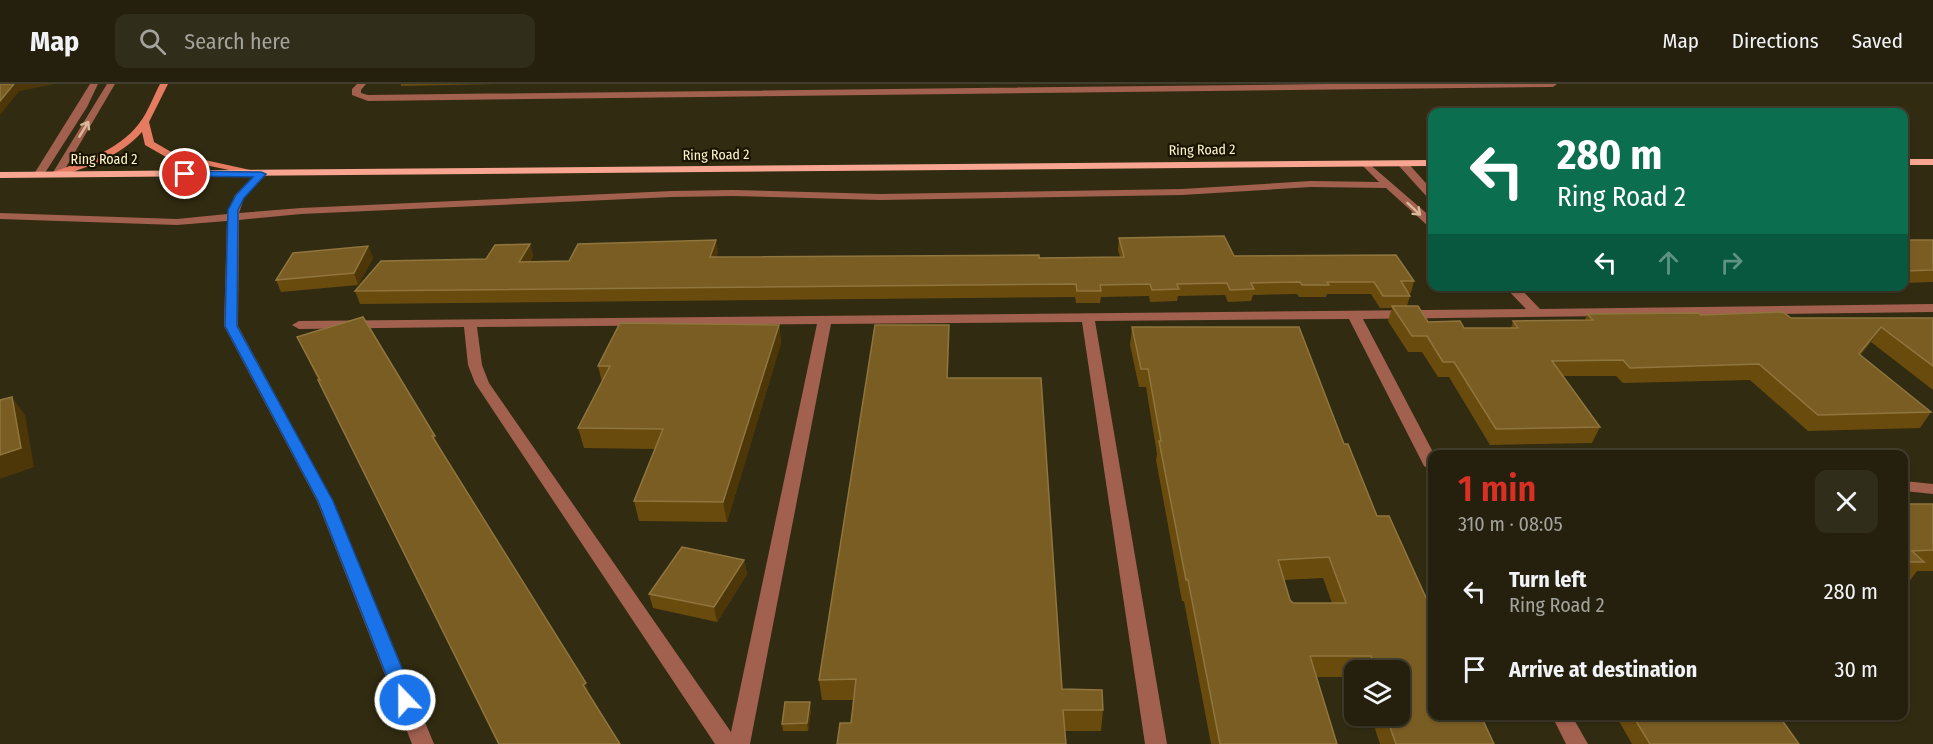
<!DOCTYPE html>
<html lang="en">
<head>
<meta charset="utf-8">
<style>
  :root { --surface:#25200d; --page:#312d1b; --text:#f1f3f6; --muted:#a3a39d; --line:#423e2e; --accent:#d93025 }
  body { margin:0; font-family:"Fira Sans Condensed",sans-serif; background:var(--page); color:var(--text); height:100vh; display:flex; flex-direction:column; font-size:22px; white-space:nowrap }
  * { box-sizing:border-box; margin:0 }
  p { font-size:20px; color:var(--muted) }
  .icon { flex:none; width:33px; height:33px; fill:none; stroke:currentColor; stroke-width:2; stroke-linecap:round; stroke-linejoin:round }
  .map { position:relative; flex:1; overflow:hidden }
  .details { position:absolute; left:1428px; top:366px; width:480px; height:270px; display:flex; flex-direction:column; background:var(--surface); border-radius:12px; box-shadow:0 2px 4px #0004,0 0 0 2px var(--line) }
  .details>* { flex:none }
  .banner { position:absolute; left:1428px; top:24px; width:480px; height:183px; border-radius:12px; box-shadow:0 2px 4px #0004,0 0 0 2px var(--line); background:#0b6e4f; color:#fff; overflow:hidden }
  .tools { position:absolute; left:1344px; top:576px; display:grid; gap:12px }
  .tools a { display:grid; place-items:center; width:66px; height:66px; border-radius:12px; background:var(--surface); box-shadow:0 2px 4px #0004,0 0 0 2px var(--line); font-size:30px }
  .pin { position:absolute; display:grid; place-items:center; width:51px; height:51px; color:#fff; margin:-26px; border:3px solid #fff; border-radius:50%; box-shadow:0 2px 6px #0007 }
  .me { position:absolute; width:66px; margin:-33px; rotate:338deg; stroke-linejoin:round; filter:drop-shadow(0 0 4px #0008) }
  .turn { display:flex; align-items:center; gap:21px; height:126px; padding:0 30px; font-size:27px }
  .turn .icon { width:78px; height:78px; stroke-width:2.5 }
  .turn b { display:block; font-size:42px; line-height:51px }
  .lanes { display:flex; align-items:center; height:57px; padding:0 30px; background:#0003; justify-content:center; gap:30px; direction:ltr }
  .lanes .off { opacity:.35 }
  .round { display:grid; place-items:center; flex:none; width:63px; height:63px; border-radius:12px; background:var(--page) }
  .head { display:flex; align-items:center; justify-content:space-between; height:102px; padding:0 30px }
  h1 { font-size:36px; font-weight:600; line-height:45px; color:var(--accent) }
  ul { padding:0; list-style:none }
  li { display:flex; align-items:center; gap:18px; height:78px; padding:0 30px }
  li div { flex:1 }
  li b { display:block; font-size:22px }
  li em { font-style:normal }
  header { display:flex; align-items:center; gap:36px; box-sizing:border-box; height:84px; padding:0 30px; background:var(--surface); border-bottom:2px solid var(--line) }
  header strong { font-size:28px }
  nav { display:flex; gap:33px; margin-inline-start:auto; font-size:21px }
  .search { width:420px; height:54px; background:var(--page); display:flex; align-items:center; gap:15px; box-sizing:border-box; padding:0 21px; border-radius:12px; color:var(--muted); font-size:22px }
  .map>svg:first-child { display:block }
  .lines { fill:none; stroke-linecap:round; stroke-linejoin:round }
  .minor { fill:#a2604f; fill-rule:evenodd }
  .tertiary { fill:#a2604f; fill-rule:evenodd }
  .secondary { fill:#e57c61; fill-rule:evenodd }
  .primary { fill:#f8a691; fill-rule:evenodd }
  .wall { fill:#6a4b0e; fill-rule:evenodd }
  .shaded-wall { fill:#4d3607 }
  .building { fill:#7a5d23; stroke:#8f753e; stroke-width:1.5; fill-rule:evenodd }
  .oneway { stroke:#dab99b }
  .route { fill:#1a73e8; stroke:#114b97; stroke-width:1.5 }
  .labels { text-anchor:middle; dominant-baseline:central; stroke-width:4.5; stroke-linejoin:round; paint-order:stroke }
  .far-street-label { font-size:14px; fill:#fff5cd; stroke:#191300 }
</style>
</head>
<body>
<header>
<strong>Map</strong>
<div class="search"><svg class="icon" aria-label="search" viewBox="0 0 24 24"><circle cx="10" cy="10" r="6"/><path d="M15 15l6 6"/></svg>Search here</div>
<nav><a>Map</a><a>Directions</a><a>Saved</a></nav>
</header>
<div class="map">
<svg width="1933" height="660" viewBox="0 0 1933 660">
  <rect width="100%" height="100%" fill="#312b11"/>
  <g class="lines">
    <g class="minor">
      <polygon points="357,0 366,0 361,6 361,9 368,11 1328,0 1557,0 1553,3 368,17 352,11 352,5"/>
      <polygon points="1366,77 1432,134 1432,143 1428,142 1386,104 1311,103 1182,111 880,116 733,112 672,113 301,130 239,136 238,242 333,417 434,660 412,660 317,417 224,242 227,137 177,141 0,135 0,129 177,135 227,130 235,111 257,88 261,87 266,90 244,114 239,129 301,124 672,107 733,106 880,110 1182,105 1311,97 1379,98 1361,80"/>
      <polygon points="1403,77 1407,78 1432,106 1432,115 1428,114 1399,82 1399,78"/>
      <path d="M 1504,202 L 1518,202 L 1540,225 L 1933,220 L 1933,228 L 1363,235 L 1434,370 L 1432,387 L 1424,382 L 1349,235 L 1095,237 L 1167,660 L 1145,660 L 1082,238 L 831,240 L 750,660 L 715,660 L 475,299 L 468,281 L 464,243 L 299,245 L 292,241 L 299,237 L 1526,225 ZM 817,240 L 731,648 L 489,299 L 482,281 L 477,243 Z"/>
      <polygon points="1904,397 1933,400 1933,410 1904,407"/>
      <polygon points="1552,632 1572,632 1588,660 1566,660"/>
    </g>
    <g class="tertiary">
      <polygon points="90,0 98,0 87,23 43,92 35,92 34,90"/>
      <polygon points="107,0 115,0 62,90 53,92 52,90"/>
    </g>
    <path class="secondary" d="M 160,0 L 168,0 L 149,38 L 154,58 L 173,69 L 259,88 L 259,92 L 166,73 L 145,61 L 142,48 C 121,72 90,82 61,92 L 53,92 L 53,88 C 87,76 123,65 143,34 C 150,23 154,11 160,0 Z"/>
    <g class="primary">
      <rect x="1904" y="75" width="29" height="6"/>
      <polygon points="1432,76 1432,82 0,94 0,88"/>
    </g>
  </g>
  <g class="wall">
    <polygon points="401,0 496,0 401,2"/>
    <polygon points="1119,154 1234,172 1414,197 1411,209 1409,209 1410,212 1407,222 1428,238 1464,244 1511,244 1513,237 1585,236 1587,230 1701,231 1791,234 1933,234 1933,306 1871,258 1860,272 1931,328 1920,344 1808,347 1750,296 1623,299 1616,292 1563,292 1600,343 1592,359 1490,361 1449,293 1438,293 1422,268 1408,268 1388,237 1392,224 1380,224 1371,210 1327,210 1326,213 1299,213 1297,210 1253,211 1251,217 1228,218 1225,211 1178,212 1177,217 1150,218 1149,212 1101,213 1100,219 1076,219 1075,213 360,220 355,207 486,175 530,160 533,172 530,178 569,177 718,168 716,173 1039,174 1120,173 1118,166"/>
    <polygon points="1904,156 1933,156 1933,198 1904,199"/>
    <polygon points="368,162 373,174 358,201 281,208 276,196"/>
    <polygon points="779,241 781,259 727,438 639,437 634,417 655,365 584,364 578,344 602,298 598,282"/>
    <polygon points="949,241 948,294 1062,605 1103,626 1101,647 1065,647 851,639 853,616 822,616 819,596"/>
    <path d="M 1132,243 L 1344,360 L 1377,432 L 1494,660 L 1380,660 L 1375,645 L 1378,636 L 1377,632 L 1400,632 L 1400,586 L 1354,586 L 1354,593 L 1316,593 L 1337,660 L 1211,660 L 1184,517 L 1182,517 L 1156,376 L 1157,370 L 1146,303 L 1139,303 L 1130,261 ZM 1323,494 L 1332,519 L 1293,519 L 1290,516 L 1284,496 Z"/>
    <polygon points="297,253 440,365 620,660 498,660"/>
    <polygon points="1904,420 1933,420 1933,487 1917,487 1908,499 1904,499"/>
    <polygon points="744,476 747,490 717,538 653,524 649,510"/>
    <polygon points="811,626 808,647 783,647 782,640"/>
    <polygon points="1616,632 1779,632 1799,660 1632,660"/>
  </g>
  <g class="shaded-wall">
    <polygon points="14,0 55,0 20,7 20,6 0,31 0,17"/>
    <polygon points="716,156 718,168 712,185 710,173"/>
    <polygon points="530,160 533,172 523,190 519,178"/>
    <polygon points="368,162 373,174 358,201 354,189"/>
    <polygon points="779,241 781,259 727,438 723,418"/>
    <polygon points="949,241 949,259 947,313 947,294"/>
    <polygon points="1881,243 1871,258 1849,286 1859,270"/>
    <polygon points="12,313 25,331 34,383 0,395 0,371"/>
    <polygon points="432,352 435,352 442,369"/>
    <polygon points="744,476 747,490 717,538 714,523"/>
    <polygon points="586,599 592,618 583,601"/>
    <polygon points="810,618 811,626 808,647 807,639"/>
  </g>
  <g class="building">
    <polygon points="0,0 14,0 0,17"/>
    <polygon points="1224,152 1234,172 1396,171 1414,197 1401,197 1410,212 1383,212 1374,198 1327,198 1329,201 1302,201 1300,198 1251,199 1254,205 1230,206 1227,199 1177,200 1179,205 1152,206 1150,200 1100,201 1101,207 1077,207 1076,200 355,207 381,177 486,175 495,161 530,160 519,178 569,177 578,160 716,156 710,173 1039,171 1039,174 1124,173 1119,154"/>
    <polygon points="1904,156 1933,156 1933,186 1904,187"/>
    <polygon points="368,162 354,189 276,196 293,169"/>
    <polygon points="1392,222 1418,222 1428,238 1460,237 1464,244 1518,244 1513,237 1593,236 1587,230 1698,229 1701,231 1783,228 1791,234 1933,234 1933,282 1881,243 1859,270 1931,328 1818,331 1759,280 1630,284 1623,276 1552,277 1600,343 1496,345 1454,278 1443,278 1427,252 1412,252"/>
    <polygon points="363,233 435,352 432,352 586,599 583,601 620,660 499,660 318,296 320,296 297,253"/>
    <polygon points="620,239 779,241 723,418 634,417 663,345 578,344 610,282 598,282"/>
    <polygon points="875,241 949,241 947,294 1041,294 1062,605 1102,606 1103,626 1063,626 1066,660 837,660 840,639 851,639 856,595 819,596"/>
    <path d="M 1132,243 L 1299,243 L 1344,360 L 1348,360 L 1377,432 L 1389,432 L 1432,527 L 1432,632 L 1481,632 L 1494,660 L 1396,660 L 1386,632 L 1400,632 L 1400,586 L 1376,586 L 1371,572 L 1310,572 L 1337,660 L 1220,660 L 1188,496 L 1186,496 L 1159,357 L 1161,357 L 1148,285 L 1141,285 ZM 1329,473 L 1346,519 L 1293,519 L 1290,516 L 1278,476 Z"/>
    <polygon points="12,313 21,364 0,371 0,316"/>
    <polygon points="1904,420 1933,420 1933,466 1912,467 1924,478 1904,478"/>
    <polygon points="682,463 744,476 714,523 649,510"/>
    <polygon points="785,618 810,618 807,639 782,640"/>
    <polygon points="1633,632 1779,632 1799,660 1650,660"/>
  </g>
  <defs><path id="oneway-shaft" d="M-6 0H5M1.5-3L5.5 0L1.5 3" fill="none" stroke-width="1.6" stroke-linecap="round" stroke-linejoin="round" transform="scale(1.5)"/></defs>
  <g class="oneway">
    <use href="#oneway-shaft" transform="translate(84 45) rotate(-59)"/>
    <use href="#oneway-shaft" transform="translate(1414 125) rotate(43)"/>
  </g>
  <polygon class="route" points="185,87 261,88 266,90 244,114 238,126 237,242 333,417 415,616 412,621 405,623 399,621 396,616 318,417 225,242 228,126 236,111 253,93 182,92 182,88"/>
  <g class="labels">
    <g class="far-street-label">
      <text transform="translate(1202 66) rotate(-1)">Ring Road 2</text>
      <text transform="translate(716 71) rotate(-1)">Ring Road 2</text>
      <text x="104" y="75">Ring Road 2</text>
    </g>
  </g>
</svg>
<div class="tools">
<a><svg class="icon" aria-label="layers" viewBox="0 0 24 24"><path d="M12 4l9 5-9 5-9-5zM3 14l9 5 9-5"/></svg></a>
</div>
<div class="pin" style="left:185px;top:90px;background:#d93025"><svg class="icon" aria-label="arrive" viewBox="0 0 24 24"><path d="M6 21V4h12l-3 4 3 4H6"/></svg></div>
<svg class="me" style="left:405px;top:616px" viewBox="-20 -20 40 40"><circle r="17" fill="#1a73e8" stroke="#fff" stroke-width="3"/><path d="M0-11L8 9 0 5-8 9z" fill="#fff"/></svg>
<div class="banner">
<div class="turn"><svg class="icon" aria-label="left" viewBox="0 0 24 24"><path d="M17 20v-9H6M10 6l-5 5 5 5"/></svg><div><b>280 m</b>Ring Road 2</div></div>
<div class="lanes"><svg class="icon" aria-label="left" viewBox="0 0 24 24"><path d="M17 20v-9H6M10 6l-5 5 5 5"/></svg><svg class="icon off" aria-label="ahead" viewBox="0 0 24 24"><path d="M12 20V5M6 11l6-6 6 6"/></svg><svg class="icon off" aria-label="right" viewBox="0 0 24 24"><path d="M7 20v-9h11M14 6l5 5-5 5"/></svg></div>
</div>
<section class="details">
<div class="head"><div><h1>1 min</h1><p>310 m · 08:05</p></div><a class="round"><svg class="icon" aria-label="close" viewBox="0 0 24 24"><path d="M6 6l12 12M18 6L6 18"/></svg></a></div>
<ul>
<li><svg class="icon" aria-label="left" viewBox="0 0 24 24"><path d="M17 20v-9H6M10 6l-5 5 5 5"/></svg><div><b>Turn left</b><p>Ring Road 2</p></div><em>280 m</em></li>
<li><svg class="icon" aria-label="arrive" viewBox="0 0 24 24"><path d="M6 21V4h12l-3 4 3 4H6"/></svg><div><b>Arrive at destination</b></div><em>30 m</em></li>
</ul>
</section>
</div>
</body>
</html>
